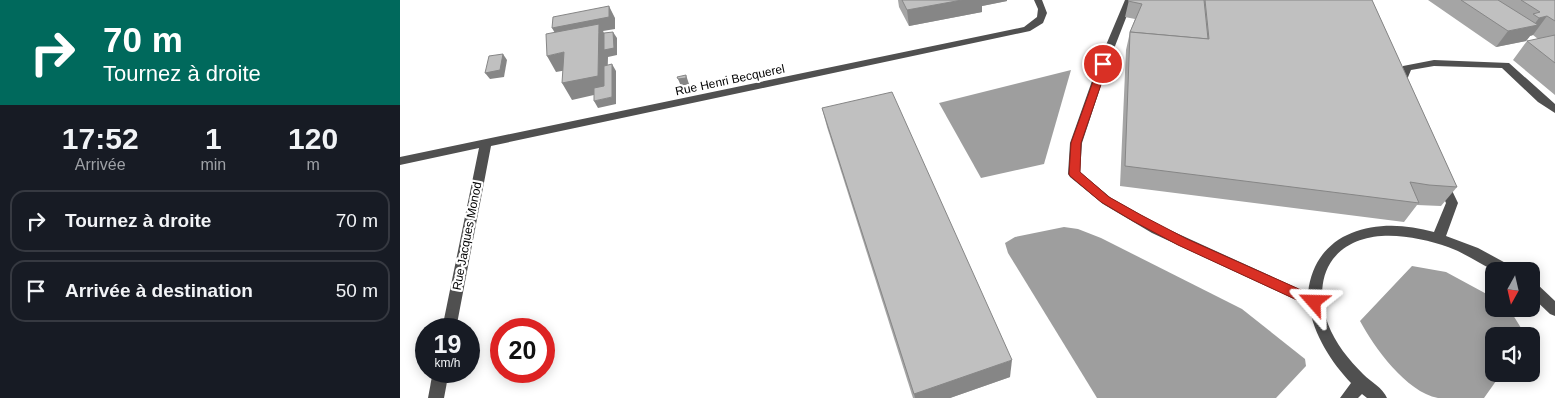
<!DOCTYPE html>
<html lang="fr">
<head>
<meta charset="utf-8">
<style>
  :root { --surface:#171b24; --page:#20242c; --text:#f1f3f6; --muted:#9ea1a6; --line:#363941 }
  body { margin:0; font-family:Helvetica,sans-serif; background:var(--page); color:var(--text); height:100vh; display:flex; flex-direction:column; font-size:19px; white-space:nowrap }
  * { box-sizing:border-box; margin:0 }
  p { font-size:16px; color:var(--muted) }
  .icon { flex:none; width:28px; height:28px; fill:none; stroke:currentColor; stroke-width:2; stroke-linecap:round; stroke-linejoin:round }
  .map { position:relative; flex:1; overflow:hidden }
  .side { display:flex; flex-direction:column; background:var(--surface); width:400px }
  .side>* { flex:none }
  .banner { background:#00695c; color:#fff; overflow:hidden }
  .needle { width:32px; rotate:188deg }
  .tools { position:absolute; left:1085px; top:262px; display:grid; gap:10px }
  .tools a { display:grid; place-items:center; width:55px; height:55px; border-radius:10px; background:var(--surface); box-shadow:0 2px 12px #0003; font-size:25px }
  .speed { position:absolute; left:15px; top:318px; display:flex; gap:10px; font-size:25px; font-weight:700; text-align:center }
  .speed>* { display:grid; place-content:center; width:65px; height:65px; border-radius:50%; background:var(--surface); box-shadow:0 2px 12px #0003; line-height:1 }
  .speed small { font-size:12px; font-weight:400 }
  .speed .limit { border:8px solid #d22; background:#fff; color:#111 }
  .pin { position:absolute; display:grid; place-items:center; width:42px; height:42px; color:#fff; margin:-21px; border:2px solid #fff; border-radius:50%; box-shadow:0 1px 5px #0007 }
  .me { position:absolute; width:55px; margin:-28px; rotate:295deg; stroke-linejoin:round; filter:drop-shadow(0 0 4px #0008) }
  .turn { display:flex; align-items:center; gap:18px; height:105px; padding:0 20px; font-size:22px }
  .turn .icon { width:65px; height:65px; stroke-width:2.5 }
  .turn b { display:block; font-size:35px; line-height:42px }
  .eta { display:flex; justify-content:space-evenly; align-items:center; height:85px; text-align:center }
  .eta b { font-size:30px; font-weight:600; line-height:35px }
  ul { padding:0; list-style:none }
  li { display:flex; align-items:center; gap:15px; height:62px; margin:0 10px 8px; padding:0 10px; border:2px solid var(--line); border-radius:15px }
  li div { flex:1 }
  li b { display:block; font-size:19px }
  li em { font-style:normal }
  main { display:flex; flex:1; min-height:0 }
  .map>svg:first-child { display:block }
  .water { fill:#9e9e9e }
  .lines { fill:none; stroke-linecap:round; stroke-linejoin:round }
  .minor { fill:#505050; fill-rule:evenodd }
  .wall { fill:#a5a5a5 }
  .shaded-wall { fill:#868686 }
  .building { fill:#c0c0c0; stroke:#868686 }
  .route { fill:#d93025; stroke:#8d1f18 }
  .labels { text-anchor:middle; dominant-baseline:central; stroke-width:4.5; stroke-linejoin:round; paint-order:stroke }
  .street-label { font-size:12px; fill:#000; stroke:#fff }
</style>
</head>
<body>
<main>
<section class="side">
<div class="banner">
<div class="turn"><svg class="icon" aria-label="right" viewBox="0 0 24 24"><path d="M7 20v-9h11M14 6l5 5-5 5"/></svg><div><b>70 m</b>Tournez à droite</div></div>
</div>
<div class="eta">
<div><b>17:52</b><p>Arrivée</p></div>
<div><b>1</b><p>min</p></div>
<div><b>120</b><p>m</p></div>
</div>
<ul>
<li><svg class="icon" aria-label="right" viewBox="0 0 24 24"><path d="M7 20v-9h11M14 6l5 5-5 5"/></svg><div><b>Tournez à droite</b></div><em>70 m</em></li>
<li><svg class="icon" aria-label="arrive" viewBox="0 0 24 24"><path d="M6 21V4h12l-3 4 3 4H6"/></svg><div><b>Arrivée à destination</b></div><em>50 m</em></li>
</ul>
</section>
<div class="map">
<svg width="1155" height="398" viewBox="0 0 1155 398">
  <rect width="100%" height="100%" fill="#fff"/>
  <g class="water">
    <polygon points="671,70 644,164 581,178 539,103"/>
    <polygon points="664,227 678,229 701,238 842,309 905,359 906,366 876,398 697,398 608,253 605,243 615,237"/>
    <path d="M 1012,266 L 1046,272 L 1094,298 L 1094,309 L 1107,309 L 1113,315 L 1126,336 L 1094,336 L 1094,374 L 1101,374 L 1084,398 C 1070,398 1052,398 1038,398 C 1006,392 974,347 960,321 Z"/>
  </g>
  <g class="lines">
    <g class="minor">
      <polygon points="634,0 642,0 647,13 643,23 630,31 91,146 56,329 42,329 79,148 0,165 0,157 624,27 637,17 638,9"/>
      <path d="M 725,0 L 733,0 L 708,64 L 682,143 L 680,172 L 711,198 L 761,226 L 908,293 C 915,228 980,216 1034,232 L 1046,203 L 1036,181 L 1042,177 L 1046,178 L 1058,203 L 1046,236 L 1078,248 L 1113,267 L 1115,271 C 1109,271 1101,273 1096,271 C 1079,264 1065,253 1048,247 C 1013,235 960,225 933,259 C 919,278 920,302 928,324 C 935,343 949,360 963,374 C 971,382 983,388 987,398 L 967,398 L 962,394 L 958,398 L 940,398 L 951,383 C 931,362 914,335 909,306 L 752,233 L 703,204 L 670,177 L 668,174 L 670,143 L 698,64 Z"/>
      <polygon points="1034,60 1109,63 1155,104 1155,113 1138,102 1102,68 1034,66 1011,70 1006,82 1009,89 1004,92 1000,91 996,82 1003,66"/>
      <polygon points="1131,281 1136,283 1155,301 1155,316 1150,314 1131,296"/>
      <polygon points="33,371 49,371 44,398 28,398"/>
    </g>
  </g>
  <g class="wall">
    <polygon points="498,0 607,0 607,1 582,6 582,12 509,26 499,7"/>
    <polygon points="729,0 972,0 1057,187 1041,206 1017,205 1004,222 720,186 726,50 730,32 735,19 725,17"/>
    <polygon points="1028,0 1155,0 1155,95 1113,60 1127,41 1138,39 1133,35 1130,36 1126,41 1096,47"/>
    <polygon points="422,108 610,377 550,398 513,398 427,127"/>
  </g>
  <g class="shaded-wall">
    <polygon points="562,0 607,0 607,1 582,6 582,12 509,26 507,10"/>
    <polygon points="209,6 215,18 215,29 203,31 208,40 213,32 217,38 217,55 208,57 207,92 172,100 162,83 199,32 159,40 152,28"/>
    <polygon points="1147,16 1133,35 1130,36 1126,41 1096,47 1108,31 1133,26 1139,18"/>
    <polygon points="164,52 173,69 156,72 147,56"/>
    <polygon points="103,54 107,60 104,77 90,79 85,73"/>
    <polygon points="212,64 216,71 216,104 198,108 194,101 212,97"/>
    <polygon points="286,75 289,84 281,86 278,79"/>
    <polygon points="612,360 610,377 550,398 515,398 514,394"/>
  </g>
  <g class="building">
    <polygon points="502,0 562,0 507,10"/>
    <polygon points="729,0 804,0 808,39 730,32 742,4 728,1"/>
    <polygon points="805,0 972,0 1057,187 1029,185 1010,182 1019,203 725,166 730,32 809,39"/>
    <polygon points="1061,0 1098,0 1138,25 1108,31"/>
    <polygon points="1121,0 1155,0 1155,21 1147,16 1139,18 1133,14 1140,12"/>
    <polygon points="209,6 209,17 152,28 153,17"/>
    <polygon points="199,24 198,76 162,83 164,52 147,56 146,34"/>
    <polygon points="213,32 214,48 204,50 204,33"/>
    <polygon points="1155,35 1155,63 1127,41"/>
    <polygon points="103,54 100,70 85,73 89,56"/>
    <polygon points="212,64 212,97 194,101 194,88 204,86 204,66"/>
    <polygon points="286,75 286,78 278,79 277,77"/>
    <polygon points="492,92 612,360 514,394 422,108"/>
  </g>
  <polygon class="route" points="700,62 703,62 708,64 681,143 680,172 709,197 741,215 787,239 919,298 921,302 919,306 914,308 910,306 778,245 733,221 701,202 670,176 669,174 671,143"/>
  <g class="labels">
    <g class="street-label">
      <text transform="translate(330 80) rotate(-12)">Rue Henri Becquerel</text>
      <text transform="translate(67 236) rotate(-79)">Rue Jacques Monod</text>
    </g>
  </g>
</svg>
<div class="tools">
<a><svg class="needle" viewBox="-14 -14 28 28"><path d="M0-13l5 13h-10z" fill="#e53935"/><path d="M0 13l5-13h-10z" fill="#9ea1a6"/></svg></a>
<a><svg class="icon" aria-label="sound" viewBox="0 0 24 24"><path d="M4 9h4l5-4v14l-5-4H4zM17 9q2 3 0 6"/></svg></a>
</div>
<div class="speed"><div>19<small>km/h</small></div><div class="limit">20</div></div>
<div class="pin" style="left:703px;top:64px;background:#d93025"><svg class="icon" aria-label="arrive" viewBox="0 0 24 24"><path d="M6 21V4h12l-3 4 3 4H6"/></svg></div>
<svg class="me" style="left:914px;top:302px" viewBox="-20 -20 40 40"><path d="M0-17L14 15 0 8-14 15z" fill="#d93025" stroke="#fff" stroke-width="4"/></svg>
</div>
</main>
</body>
</html>
